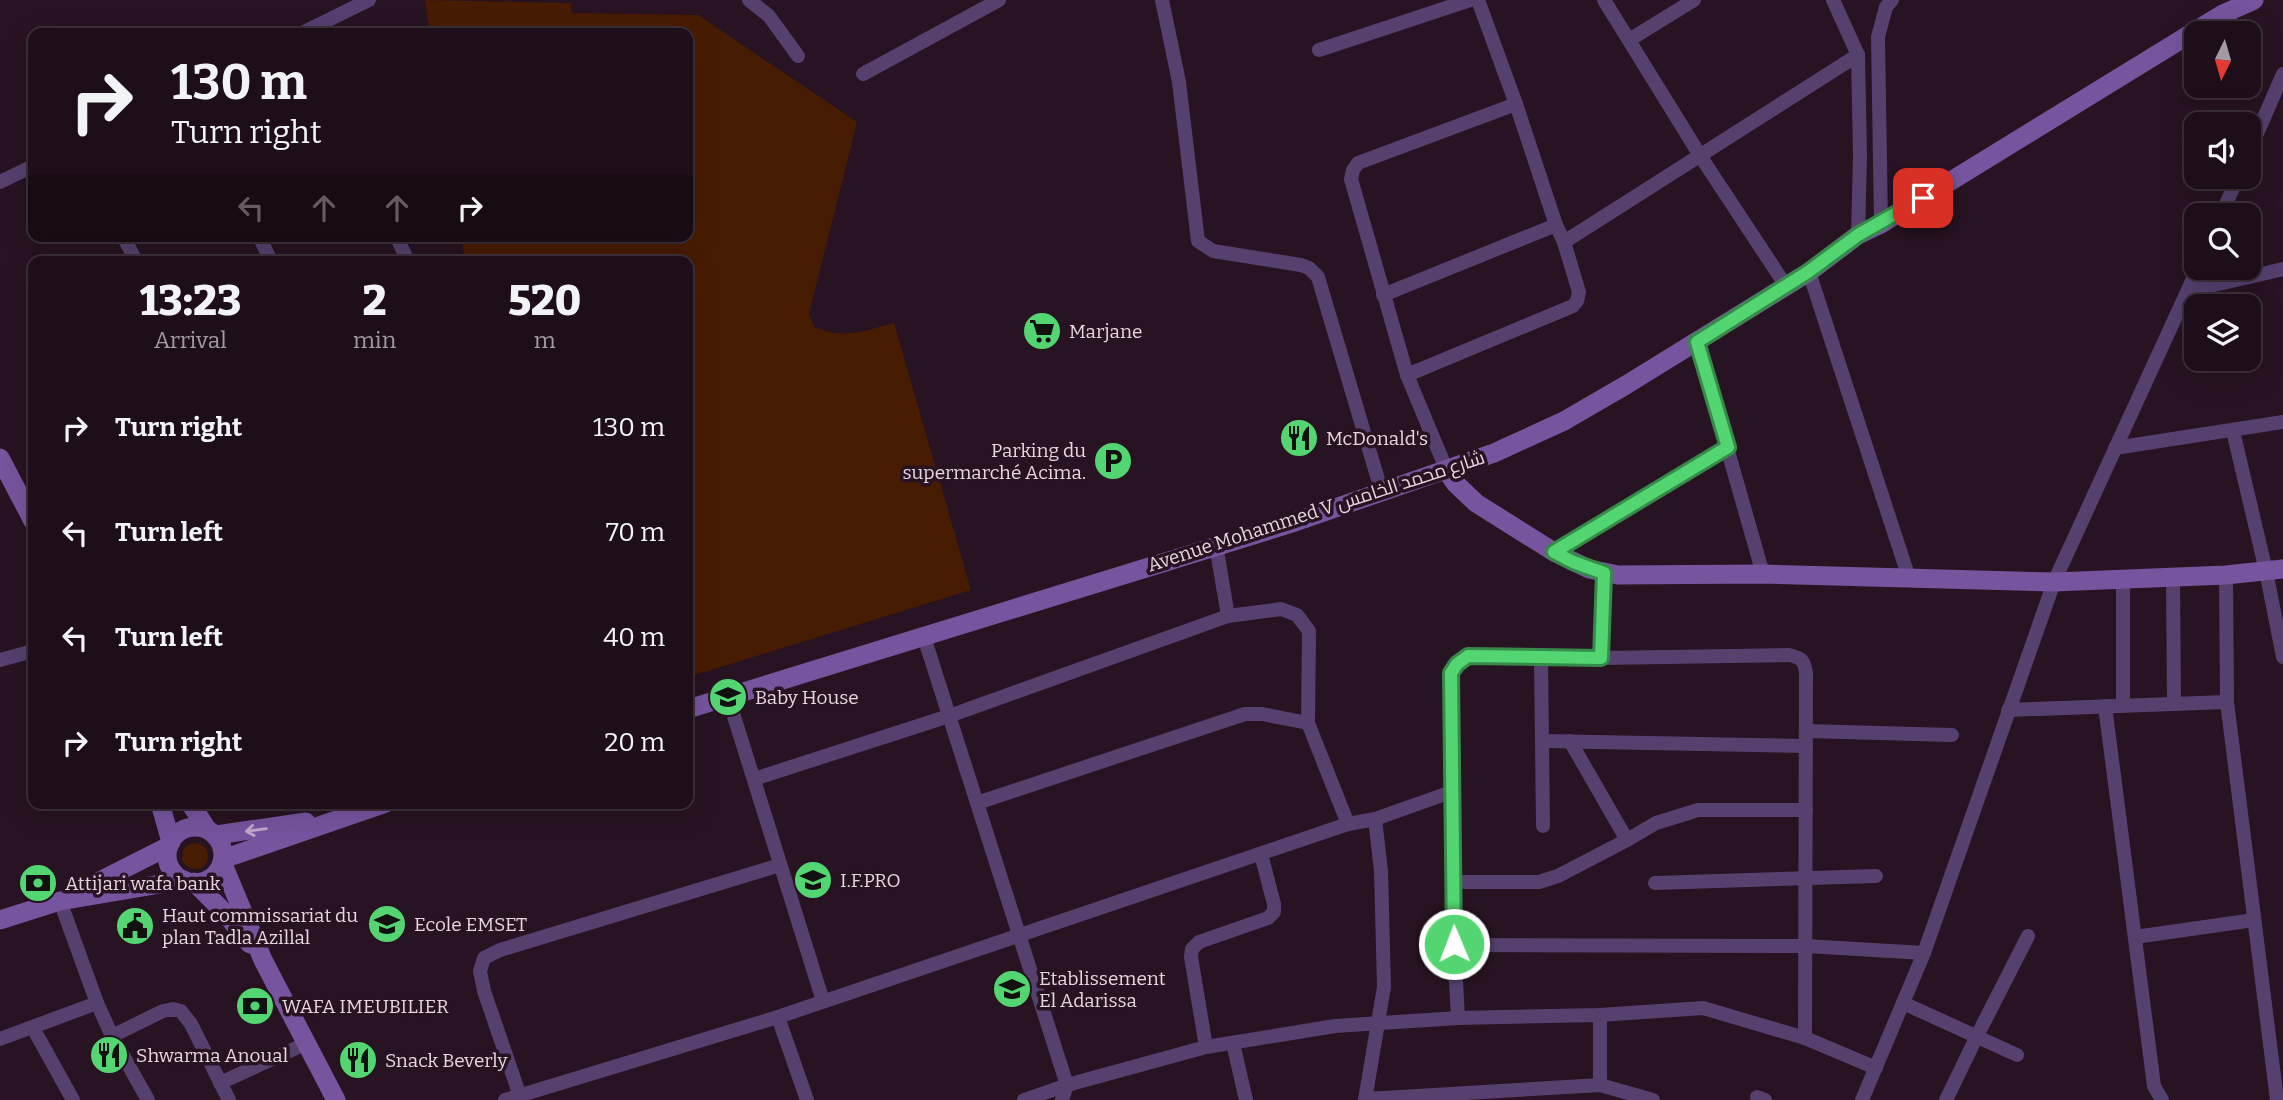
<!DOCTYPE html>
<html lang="en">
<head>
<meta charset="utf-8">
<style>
  :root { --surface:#1d0e19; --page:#2a1c26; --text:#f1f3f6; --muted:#a09ca2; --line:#3b2e38 }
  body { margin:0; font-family:Bitter,Cairo,serif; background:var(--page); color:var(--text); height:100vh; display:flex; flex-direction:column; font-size:26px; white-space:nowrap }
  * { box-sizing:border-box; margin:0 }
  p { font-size:23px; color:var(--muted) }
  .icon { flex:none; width:38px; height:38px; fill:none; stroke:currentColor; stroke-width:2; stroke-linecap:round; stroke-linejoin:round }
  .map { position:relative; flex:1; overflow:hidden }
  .panel { position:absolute; left:28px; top:256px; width:665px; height:553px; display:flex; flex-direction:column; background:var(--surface); border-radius:14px; box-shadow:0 7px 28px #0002,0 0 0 2px var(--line) }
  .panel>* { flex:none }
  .banner { position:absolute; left:28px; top:28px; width:665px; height:214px; border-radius:14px; box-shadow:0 7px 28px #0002,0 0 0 2px var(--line); background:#1d0e19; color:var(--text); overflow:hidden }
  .needle { width:46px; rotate:185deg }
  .controls { position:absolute; left:2184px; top:21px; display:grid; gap:14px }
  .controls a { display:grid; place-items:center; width:77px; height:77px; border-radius:14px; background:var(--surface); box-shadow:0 7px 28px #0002,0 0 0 2px var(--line); font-size:35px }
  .pin { position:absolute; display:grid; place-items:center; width:60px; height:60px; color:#fff; margin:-30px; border-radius:14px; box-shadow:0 4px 10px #0006 }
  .me { position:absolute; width:77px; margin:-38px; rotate:359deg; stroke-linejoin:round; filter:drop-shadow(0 0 5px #0008) }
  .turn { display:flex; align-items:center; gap:24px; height:147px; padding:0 28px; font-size:32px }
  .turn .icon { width:91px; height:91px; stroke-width:2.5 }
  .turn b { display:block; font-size:49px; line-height:60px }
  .lanes { display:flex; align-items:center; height:66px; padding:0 28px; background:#0003; justify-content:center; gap:35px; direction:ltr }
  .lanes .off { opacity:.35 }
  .eta { display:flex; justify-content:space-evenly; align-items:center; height:119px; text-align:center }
  .eta b { font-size:42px; font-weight:800; line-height:49px }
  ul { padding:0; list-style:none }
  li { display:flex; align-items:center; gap:21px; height:105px; padding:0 28px }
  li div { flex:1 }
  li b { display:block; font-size:26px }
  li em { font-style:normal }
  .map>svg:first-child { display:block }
  .green { fill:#481c02 }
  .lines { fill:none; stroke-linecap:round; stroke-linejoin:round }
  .street { stroke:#55406e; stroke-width:14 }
  .secondary { stroke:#76549e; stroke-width:19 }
  .oneway { stroke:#bea8c8 }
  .route-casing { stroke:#368b4a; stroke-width:18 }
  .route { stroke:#53d672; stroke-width:12 }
  .labels { text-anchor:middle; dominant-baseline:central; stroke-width:7; stroke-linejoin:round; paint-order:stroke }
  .poi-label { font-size:19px; fill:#e5d6df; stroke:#271321; text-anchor:start }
  .street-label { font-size:19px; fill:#e5d6df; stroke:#271321 }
</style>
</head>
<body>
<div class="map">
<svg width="2283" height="1100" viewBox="0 0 2283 1100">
  <rect width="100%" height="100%" fill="#271321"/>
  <g class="green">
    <path d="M 425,0 L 571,3 L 571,13 L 698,15 L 857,122 L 809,313 L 814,327 C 845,340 863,331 894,323 L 971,590 L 688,677 L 688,261 L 465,261 L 461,236 L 688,236 L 688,33 L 430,33 Z"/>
    <circle cx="195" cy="856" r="13"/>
  </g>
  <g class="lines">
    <g class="street">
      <polyline points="749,0 769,16 798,56"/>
      <polyline points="1162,0 1179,82 1198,241 1213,251 1301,265 1309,268 1318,277 1382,493"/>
      <polyline points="1604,0 1701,157 1786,286"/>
      <polyline points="1833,0 1858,55 1860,156 1858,235"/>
      <polyline points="302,33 369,0"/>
      <polyline points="1629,40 1694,0"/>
      <polyline points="1319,50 1470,0"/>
      <polyline points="863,74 999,0"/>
      <polyline points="2249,152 2283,74"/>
      <polyline points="0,182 33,166"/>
      <polyline points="2221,215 2238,177"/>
      <polyline points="1881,224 1878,37 1886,7 1892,0"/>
      <polyline points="123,236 136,261"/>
      <polyline points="259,236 271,261"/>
      <polyline points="396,236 408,261"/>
      <polyline points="1564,242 1858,55"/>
      <polyline points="1809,272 1909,578"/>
      <polyline points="2188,291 2283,269"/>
      <polyline points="1383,295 1556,225"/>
      <polyline points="1697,342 1763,574"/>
      <polyline points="1407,375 1573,306 1577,301 1579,292 1564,242 1556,225 1516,104 1478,0"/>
      <polyline points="2233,431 2266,571 2283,657"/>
      <polyline points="2115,448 2283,422"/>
      <polyline points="1447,471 1407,375 1351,179 1353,170 1358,163 1516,104"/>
      <polyline points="1554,552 1728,447"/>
      <polyline points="2226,575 2227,702 2277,1100"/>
      <polyline points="2173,578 2174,704"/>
      <polyline points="1228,616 1281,609 1297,615 1309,631 1308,723"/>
      <polyline points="924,637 1067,1085 1062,1100"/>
      <polyline points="1541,658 1543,826"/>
      <path d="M 1601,658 L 1789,655 C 1802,658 1804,660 1806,673 L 1805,1038"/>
      <polyline points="0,660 33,651"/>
      <polyline points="728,697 823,1001"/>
      <polyline points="2123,705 2123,581"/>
      <polyline points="2105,706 2154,1086 2162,1100"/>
      <polyline points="2008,710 2227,702"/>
      <polyline points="1806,731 1952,735"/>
      <polyline points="1543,741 1806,746"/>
      <polyline points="1570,741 1627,840"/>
      <polyline points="754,779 949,716 1228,616 1216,545"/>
      <polyline points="977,803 1245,714 1262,714 1308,723 1348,824"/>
      <polyline points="1453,882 1539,882 1558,876 1627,840 1656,823 1698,810 1806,810"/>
      <polyline points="1655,883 1876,876"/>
      <polyline points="60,901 97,1003 112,1036 148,1100"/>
      <polyline points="2135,937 2254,920"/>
      <polyline points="1454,945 1806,946 1924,953"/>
      <polyline points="1903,1003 2017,1055"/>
      <polyline points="778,1017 807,1100"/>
      <polyline points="1458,1018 1454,945 1451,673 1456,664 1468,656 1601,658 1604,573"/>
      <polyline points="33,1028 73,1100"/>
      <polyline points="112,1036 163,1011 173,1009 181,1011 191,1024 229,1100"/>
      <polyline points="0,1039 97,1003"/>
      <polyline points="1233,1043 1246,1100"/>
      <polyline points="1206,1047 1191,957 1192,949 1199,942 1268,918 1274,912 1274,904 1261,854"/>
      <polyline points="220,1083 305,1044"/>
      <polyline points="1600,1085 1600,1015"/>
      <polyline points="520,1096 484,991 480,971 484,958 500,950 780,865"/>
      <polyline points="1757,1097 1765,1100"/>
      <polyline points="1366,1099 1600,1085 1653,1100"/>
      <polyline points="505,1100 778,1017 1348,824 1375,819 1454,791"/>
      <polyline points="1024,1100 1067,1085 1206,1047 1335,1026 1458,1018 1600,1015 1703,1008 1805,1038 1876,1068"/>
      <polyline points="1365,1100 1384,987 1381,871 1375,819"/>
      <polyline points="1862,1100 1924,953 2054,582 2198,268"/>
      <polyline points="1946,1100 1977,1036 2028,936"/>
    </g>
    <g class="secondary">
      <polyline points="0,458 33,521"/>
      <polyline points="1447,471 1455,483 1476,503 1554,552 1589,569 1618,575 1763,574 2054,582 2226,575 2283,569"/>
      <polyline points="688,709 1289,524 1494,453 1564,421 1626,385 1809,272 1858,235 1881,224 2221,15 2254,0"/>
      <polyline points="160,803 171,842"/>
      <polyline points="190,803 207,829"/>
      <circle cx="195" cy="855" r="28"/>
      <polyline points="216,835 306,822"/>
      <polyline points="223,859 386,803"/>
      <polyline points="222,862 263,960 336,1100"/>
      <polyline points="194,882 226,914 250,944"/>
      <polyline points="80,891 169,846"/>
      <polyline points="0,920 60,901 184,880"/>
    </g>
  </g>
  <defs><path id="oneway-shaft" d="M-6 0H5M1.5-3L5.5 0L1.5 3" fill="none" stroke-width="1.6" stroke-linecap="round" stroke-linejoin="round" transform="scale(1.75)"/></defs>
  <use class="oneway" href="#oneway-shaft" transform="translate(256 830) rotate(172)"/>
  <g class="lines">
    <defs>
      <polyline id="route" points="1454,944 1451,673 1457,664 1468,656 1601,658 1604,573 1573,562 1554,552 1728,447 1697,342 1808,272 1858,235 1923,198"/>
    </defs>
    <use href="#route" class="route-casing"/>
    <use href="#route" class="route"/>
  </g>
  <defs>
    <symbol id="supermarket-disc" viewBox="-11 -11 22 22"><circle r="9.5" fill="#53d672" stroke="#271321"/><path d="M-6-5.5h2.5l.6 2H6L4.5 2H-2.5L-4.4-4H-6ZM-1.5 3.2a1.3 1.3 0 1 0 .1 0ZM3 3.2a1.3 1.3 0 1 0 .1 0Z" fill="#111"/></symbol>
    <symbol id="restaurant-disc" viewBox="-11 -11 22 22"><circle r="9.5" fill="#53d672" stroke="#271321"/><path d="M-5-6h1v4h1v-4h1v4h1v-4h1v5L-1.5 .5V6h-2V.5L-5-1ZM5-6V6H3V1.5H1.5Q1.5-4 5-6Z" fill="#111"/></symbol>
    <symbol id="parking-disc" viewBox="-11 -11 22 22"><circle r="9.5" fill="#53d672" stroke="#271321"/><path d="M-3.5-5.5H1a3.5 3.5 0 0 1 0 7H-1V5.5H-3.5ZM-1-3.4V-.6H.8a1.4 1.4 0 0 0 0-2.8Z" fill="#111"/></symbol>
    <symbol id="university-disc" viewBox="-11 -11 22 22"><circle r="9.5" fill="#53d672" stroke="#271321"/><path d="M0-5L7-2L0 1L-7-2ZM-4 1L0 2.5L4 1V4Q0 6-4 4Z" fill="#111"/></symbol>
    <symbol id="bank-disc" viewBox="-11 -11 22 22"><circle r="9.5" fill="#53d672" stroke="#271321"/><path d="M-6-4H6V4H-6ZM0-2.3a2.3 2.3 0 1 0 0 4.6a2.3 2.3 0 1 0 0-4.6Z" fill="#111"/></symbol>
    <symbol id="civic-disc" viewBox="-11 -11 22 22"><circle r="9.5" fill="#53d672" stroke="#271321"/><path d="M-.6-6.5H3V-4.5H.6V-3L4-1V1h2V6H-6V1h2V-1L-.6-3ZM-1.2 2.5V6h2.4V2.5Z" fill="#111"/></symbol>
    <symbol id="school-disc" viewBox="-11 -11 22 22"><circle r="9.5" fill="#53d672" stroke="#271321"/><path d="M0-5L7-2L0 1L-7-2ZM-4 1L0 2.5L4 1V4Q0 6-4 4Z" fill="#111"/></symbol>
  </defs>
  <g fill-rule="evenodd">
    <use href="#supermarket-disc" x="1020" y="309" width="44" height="44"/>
    <use href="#restaurant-disc" x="1277" y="416" width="44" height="44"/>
    <use href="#parking-disc" x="1091" y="439" width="44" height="44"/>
    <use href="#university-disc" x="706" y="675" width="44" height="44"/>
    <use href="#university-disc" x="791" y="858" width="44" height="44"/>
    <use href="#bank-disc" x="16" y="861" width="44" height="44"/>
    <use href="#university-disc" x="365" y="902" width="44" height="44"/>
    <use href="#civic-disc" x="113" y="904" width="44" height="44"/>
    <use href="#school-disc" x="990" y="967" width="44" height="44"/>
    <use href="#bank-disc" x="233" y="984" width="44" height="44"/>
    <use href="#restaurant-disc" x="87" y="1033" width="44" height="44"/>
    <use href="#restaurant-disc" x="336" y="1038" width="44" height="44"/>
  </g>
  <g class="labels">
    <g class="poi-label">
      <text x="1069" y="331">Marjane</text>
      <text x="1326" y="438">McDonald's</text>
      <text x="1086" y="450" text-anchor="end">Parking du<tspan x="1086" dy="22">supermarché Acima.</tspan></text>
      <text x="755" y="697">Baby House</text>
      <text x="840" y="880">I.F.PRO</text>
      <text x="65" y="883">Attijari wafa bank</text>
      <text x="162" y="915">Haut commissariat du<tspan x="162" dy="22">plan Tadla Azillal</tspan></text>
      <text x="414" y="924">Ecole EMSET</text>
      <text x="1039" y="978">Etablissement<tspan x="1039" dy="22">El Adarissa</tspan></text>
      <text x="282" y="1006">WAFA IMEUBILIER</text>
      <text x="136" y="1055">Shwarma Anoual</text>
      <text x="385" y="1060">Snack Beverly</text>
    </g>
    <g class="street-label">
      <text transform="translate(1316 511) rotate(-18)">Avenue Mohammed V شارع محمد الخامس</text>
    </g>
  </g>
</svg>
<div class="controls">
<a><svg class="needle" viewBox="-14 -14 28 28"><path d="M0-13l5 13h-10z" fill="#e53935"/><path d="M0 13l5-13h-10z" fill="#a09ca2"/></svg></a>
<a><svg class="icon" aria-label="sound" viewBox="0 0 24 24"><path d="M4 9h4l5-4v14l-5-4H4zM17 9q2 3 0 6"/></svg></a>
<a><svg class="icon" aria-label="search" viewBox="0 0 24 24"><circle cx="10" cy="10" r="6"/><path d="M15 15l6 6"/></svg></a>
<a><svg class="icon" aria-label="layers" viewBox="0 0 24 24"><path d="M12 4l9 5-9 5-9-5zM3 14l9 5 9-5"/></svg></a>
</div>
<div class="pin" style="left:1923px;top:198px;background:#d93025"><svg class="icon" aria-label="arrive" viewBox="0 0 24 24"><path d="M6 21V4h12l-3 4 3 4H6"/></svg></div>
<svg class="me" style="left:1454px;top:944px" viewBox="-20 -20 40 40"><circle r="17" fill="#53d672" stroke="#fff" stroke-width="3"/><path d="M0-11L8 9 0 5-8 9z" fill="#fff"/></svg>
<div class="banner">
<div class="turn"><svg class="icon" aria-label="right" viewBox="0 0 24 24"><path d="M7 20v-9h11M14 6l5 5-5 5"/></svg><div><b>130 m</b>Turn right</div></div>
<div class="lanes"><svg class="icon off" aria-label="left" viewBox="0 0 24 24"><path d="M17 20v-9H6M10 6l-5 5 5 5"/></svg><svg class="icon off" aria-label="ahead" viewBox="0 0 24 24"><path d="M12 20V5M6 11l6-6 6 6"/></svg><svg class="icon off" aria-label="ahead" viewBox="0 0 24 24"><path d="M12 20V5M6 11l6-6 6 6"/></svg><svg class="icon" aria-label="right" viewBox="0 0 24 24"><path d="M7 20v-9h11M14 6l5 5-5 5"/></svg></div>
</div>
<section class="panel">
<div class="eta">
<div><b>13:23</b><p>Arrival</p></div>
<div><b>2</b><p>min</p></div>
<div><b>520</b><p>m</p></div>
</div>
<ul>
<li><svg class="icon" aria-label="right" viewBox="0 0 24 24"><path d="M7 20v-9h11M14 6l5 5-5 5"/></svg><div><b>Turn right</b></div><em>130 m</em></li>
<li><svg class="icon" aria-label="left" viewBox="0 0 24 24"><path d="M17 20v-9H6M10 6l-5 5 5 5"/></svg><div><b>Turn left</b></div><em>70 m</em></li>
<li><svg class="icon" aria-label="left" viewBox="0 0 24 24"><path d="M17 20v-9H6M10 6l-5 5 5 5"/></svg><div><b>Turn left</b></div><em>40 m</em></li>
<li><svg class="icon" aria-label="right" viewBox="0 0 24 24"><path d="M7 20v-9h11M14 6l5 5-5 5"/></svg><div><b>Turn right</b></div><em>20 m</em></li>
</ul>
</section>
</div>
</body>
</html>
